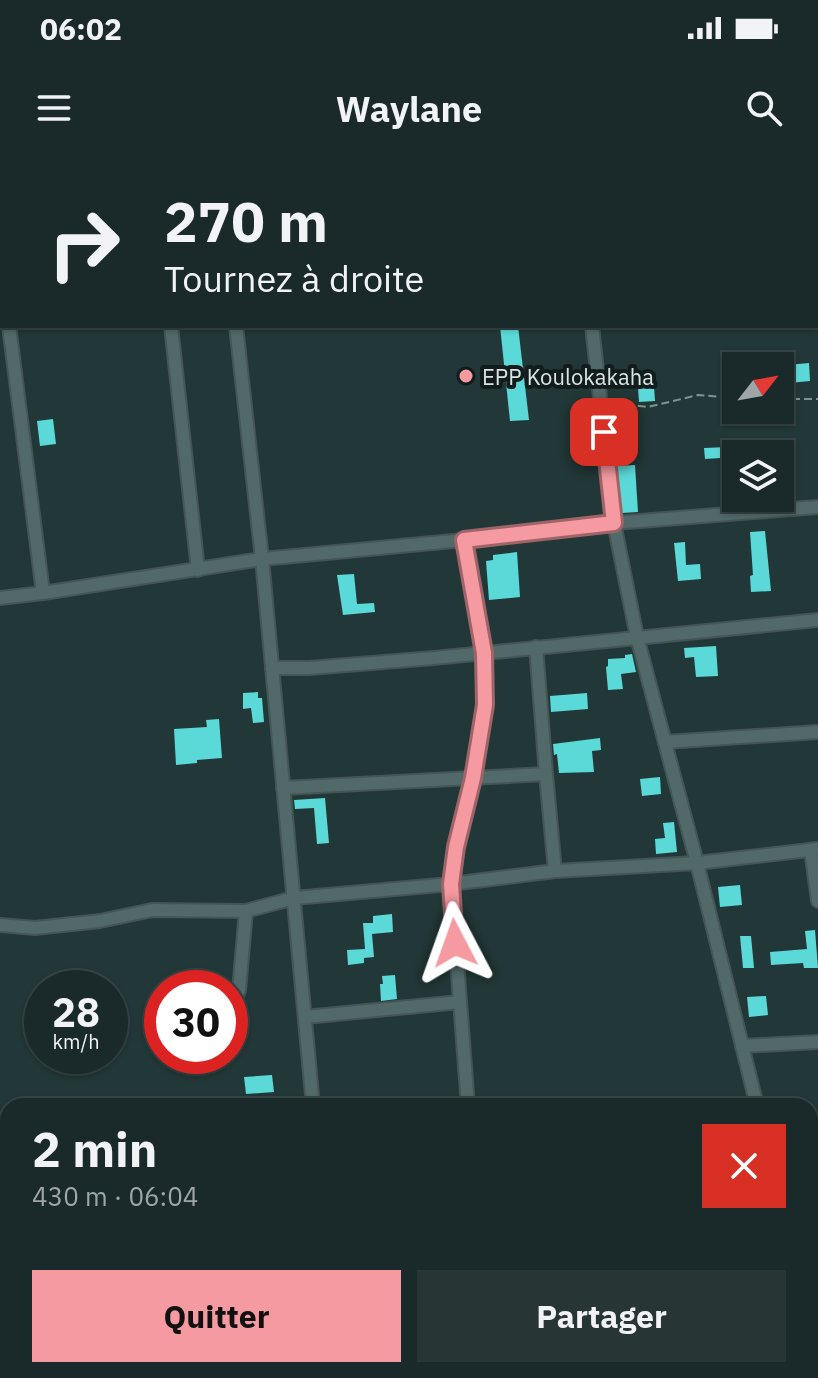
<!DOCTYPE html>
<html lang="fr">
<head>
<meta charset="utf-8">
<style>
  :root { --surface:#1a2929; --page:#273535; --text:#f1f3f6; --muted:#9fa6a8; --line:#384546; --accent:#f49aa0 }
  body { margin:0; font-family:"IBM Plex Sans",sans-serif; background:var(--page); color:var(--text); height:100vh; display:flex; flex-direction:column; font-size:30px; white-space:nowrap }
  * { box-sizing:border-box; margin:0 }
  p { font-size:26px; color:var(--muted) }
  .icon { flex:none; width:44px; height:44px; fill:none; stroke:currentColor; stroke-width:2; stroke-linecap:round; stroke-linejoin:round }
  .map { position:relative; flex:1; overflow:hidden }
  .details { position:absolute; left:0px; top:938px; width:818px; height:280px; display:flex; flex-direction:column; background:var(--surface); border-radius:24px 24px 0 0; box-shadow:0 2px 6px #0004,0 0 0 2px var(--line) }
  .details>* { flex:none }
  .guide { position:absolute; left:0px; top:0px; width:818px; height:168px; box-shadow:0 2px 6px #0004,0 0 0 2px var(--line); background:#1a2929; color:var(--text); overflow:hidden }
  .needle { width:52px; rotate:59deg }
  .tools { position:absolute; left:722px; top:192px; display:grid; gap:16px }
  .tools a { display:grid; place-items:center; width:72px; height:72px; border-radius:0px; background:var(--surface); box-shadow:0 2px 6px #0004,0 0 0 2px var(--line); font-size:40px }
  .speed { position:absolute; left:24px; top:810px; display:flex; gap:16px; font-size:40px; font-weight:700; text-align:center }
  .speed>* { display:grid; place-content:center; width:104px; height:104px; border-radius:50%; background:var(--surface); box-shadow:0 2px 6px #0004,0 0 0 2px var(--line); line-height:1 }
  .speed small { font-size:20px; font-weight:400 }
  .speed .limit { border:12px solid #d22; background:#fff; color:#111 }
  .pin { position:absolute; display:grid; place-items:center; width:68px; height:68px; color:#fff; margin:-34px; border-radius:16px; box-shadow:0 4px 12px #0006 }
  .me { position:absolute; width:88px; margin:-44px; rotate:356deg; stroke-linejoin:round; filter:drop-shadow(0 0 6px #0008) }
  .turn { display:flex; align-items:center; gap:28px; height:168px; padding:0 32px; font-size:36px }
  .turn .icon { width:104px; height:104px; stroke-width:2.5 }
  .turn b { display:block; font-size:56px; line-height:68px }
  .round { display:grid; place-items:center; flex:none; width:84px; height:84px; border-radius:0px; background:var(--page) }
  .head { display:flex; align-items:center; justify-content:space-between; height:136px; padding:0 32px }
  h1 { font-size:48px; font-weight:700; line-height:60px }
  .button { display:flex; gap:16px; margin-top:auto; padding:16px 32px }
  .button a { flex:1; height:92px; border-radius:0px; background:var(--accent); color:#111; font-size:32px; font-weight:700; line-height:92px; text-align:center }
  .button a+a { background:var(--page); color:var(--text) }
  .status { display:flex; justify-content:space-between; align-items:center; height:56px; padding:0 40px; background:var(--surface); direction:ltr }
  .status svg { height:22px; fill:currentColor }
  header { display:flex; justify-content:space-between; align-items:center; height:104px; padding:0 32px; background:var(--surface); font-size:36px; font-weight:700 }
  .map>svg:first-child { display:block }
  .building { fill:#5bd9d9 }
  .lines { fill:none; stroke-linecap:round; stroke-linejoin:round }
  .street-casing { stroke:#435555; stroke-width:16 }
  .path { stroke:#829292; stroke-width:2; stroke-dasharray:8 4; stroke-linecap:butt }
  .street { stroke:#526969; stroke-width:12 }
  .route-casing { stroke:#9f6468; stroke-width:20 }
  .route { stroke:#f49aa0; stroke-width:14 }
  .poi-dot { fill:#f49aa0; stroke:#131c1c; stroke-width:3 }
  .labels { text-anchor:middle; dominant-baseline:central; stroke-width:8; stroke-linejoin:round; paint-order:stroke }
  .poi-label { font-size:22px; fill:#d8e4e4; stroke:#131c1c; text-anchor:start }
</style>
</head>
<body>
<div class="status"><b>06:02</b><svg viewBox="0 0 49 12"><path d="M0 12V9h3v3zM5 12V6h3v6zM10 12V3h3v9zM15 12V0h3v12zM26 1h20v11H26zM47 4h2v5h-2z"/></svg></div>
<header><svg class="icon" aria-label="menu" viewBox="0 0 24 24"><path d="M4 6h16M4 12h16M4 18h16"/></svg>Waylane<svg class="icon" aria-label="search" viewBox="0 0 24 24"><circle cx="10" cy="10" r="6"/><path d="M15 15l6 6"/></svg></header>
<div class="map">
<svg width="818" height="1218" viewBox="0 0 818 1218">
  <rect width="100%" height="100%" fill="#223737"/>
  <g class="building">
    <polygon points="500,166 518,166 529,260 510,261"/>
    <polygon points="809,203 810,221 789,223 787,205"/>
    <polygon points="653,211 655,241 639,242 637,213"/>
    <polygon points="53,259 56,284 40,286 37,261"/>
    <polygon points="727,287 727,289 736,289 736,297 705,299 704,288"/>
    <polygon points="635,305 638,352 622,353 617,306"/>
    <polygon points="765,371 771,431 751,432 750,416 753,415 750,372"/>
    <polygon points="685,382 686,405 700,404 701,419 678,421 674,383"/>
    <polygon points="517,392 520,437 489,440 486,401 493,400 493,395"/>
    <polygon points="354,414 357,444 374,443 375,452 343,455 337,415"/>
    <polygon points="716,486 718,516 696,517 694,497 685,498 684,488"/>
    <polygon points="632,494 636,512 621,514 623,529 608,530 606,507 608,506 608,499 625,498 625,495"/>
    <polygon points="258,532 258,538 262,538 264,562 253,563 251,548 243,549 243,533"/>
    <polygon points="587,533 588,549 551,552 550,536"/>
    <polygon points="219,559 222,598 197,600 197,603 176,605 174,569 207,567 206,560"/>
    <polygon points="600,578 601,590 592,591 594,612 559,613 557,594 554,595 553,584"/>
    <polygon points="660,617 661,634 642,636 640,619"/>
    <polygon points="325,638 329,683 317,684 314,648 295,649 294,640"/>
    <polygon points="674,662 677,692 656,694 655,679 665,678 663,663"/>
    <polygon points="740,725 742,745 720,747 718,727"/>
    <polygon points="392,754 393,772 372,774 374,797 364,798 364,803 348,805 347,790 365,789 363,763 373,763 373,756"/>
    <polygon points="815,770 818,808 804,808 803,803 771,805 770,792 807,789 805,771"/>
    <polygon points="740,776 751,776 754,808 743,808"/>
    <polygon points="395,815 397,839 381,841 380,824 383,824 382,816"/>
    <polygon points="766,836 768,855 749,857 747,837"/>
    <polygon points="272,915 274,932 246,934 244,917"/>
  </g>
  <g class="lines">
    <defs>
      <g id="street">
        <polyline points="153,0 154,2"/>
        <polyline points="217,0 217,2"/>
        <polyline points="376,0 376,2"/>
        <polyline points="574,0 575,2"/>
        <polyline points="92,2 111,0"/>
        <polyline points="0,18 2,68"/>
        <polyline points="9,166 43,433"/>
        <polyline points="171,166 198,410"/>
        <polyline points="236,166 262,399 313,946"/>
        <polyline points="592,166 614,363 637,477 697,703 757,946"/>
        <polyline points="464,380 484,493 485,545 473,618 456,687 451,724 468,946"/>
        <polyline points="0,438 43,433 262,399 464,380 614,363 818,347"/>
        <polyline points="536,487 546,614 555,711"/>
        <polyline points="272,508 309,508 434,498 818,460"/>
        <polyline points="665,582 818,572"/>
        <polyline points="283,628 546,614"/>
        <polyline points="811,690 818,741"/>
        <polyline points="0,765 35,768 100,761 152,750 246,751 294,738 451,724 555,711 697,703 818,689"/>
        <polyline points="230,851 239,830 246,751"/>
        <polyline points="305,857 460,842"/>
        <polyline points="742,886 818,882"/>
        <polyline points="810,995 818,995"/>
        <polyline points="810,1108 818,1108"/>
        <polyline points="0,1124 8,1123"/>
        <polyline points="810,1154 818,1195"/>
        <polyline points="340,1210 341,1218"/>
        <polyline points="579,1210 580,1218"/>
      </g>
    </defs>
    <use href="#street" class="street-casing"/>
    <g class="path">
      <polyline points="816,29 818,29"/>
      <polyline points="0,128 2,128"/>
      <polyline points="780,239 818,239"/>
      <polyline points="614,243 648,247 698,235 736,238"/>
      <polyline points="0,1168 8,1157"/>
    </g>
    <use href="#street" class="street"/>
  </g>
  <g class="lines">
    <defs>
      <polyline id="route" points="455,783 451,724 456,687 473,618 485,545 484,493 464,380 614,363 604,272"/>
    </defs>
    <use href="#route" class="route-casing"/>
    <use href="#route" class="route"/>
  </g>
  <circle class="poi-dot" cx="466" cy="216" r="8"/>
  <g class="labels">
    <g class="poi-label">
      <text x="482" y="216">EPP Koulokakaha</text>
    </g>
  </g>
</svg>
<div class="tools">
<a><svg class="needle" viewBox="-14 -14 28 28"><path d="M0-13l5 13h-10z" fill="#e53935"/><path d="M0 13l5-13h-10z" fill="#9fa6a8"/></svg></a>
<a><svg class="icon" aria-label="layers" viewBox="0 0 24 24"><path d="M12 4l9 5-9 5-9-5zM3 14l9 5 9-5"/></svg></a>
</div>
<div class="speed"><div>28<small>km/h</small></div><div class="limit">30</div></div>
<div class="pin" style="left:604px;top:272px;background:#d93025"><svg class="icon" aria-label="arrive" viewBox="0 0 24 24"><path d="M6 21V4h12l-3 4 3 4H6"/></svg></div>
<svg class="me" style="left:455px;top:783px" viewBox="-20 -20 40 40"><path d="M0-17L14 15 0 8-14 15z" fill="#f49aa0" stroke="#fff" stroke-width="4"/></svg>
<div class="guide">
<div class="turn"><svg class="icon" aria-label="right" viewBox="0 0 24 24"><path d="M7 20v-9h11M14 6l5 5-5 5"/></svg><div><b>270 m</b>Tournez à droite</div></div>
</div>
<section class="details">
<div class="head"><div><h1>2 min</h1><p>430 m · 06:04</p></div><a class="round" style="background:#d93025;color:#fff"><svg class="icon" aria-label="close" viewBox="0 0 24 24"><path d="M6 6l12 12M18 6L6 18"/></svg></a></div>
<div class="button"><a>Quitter</a><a>Partager</a></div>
</section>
</div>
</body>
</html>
